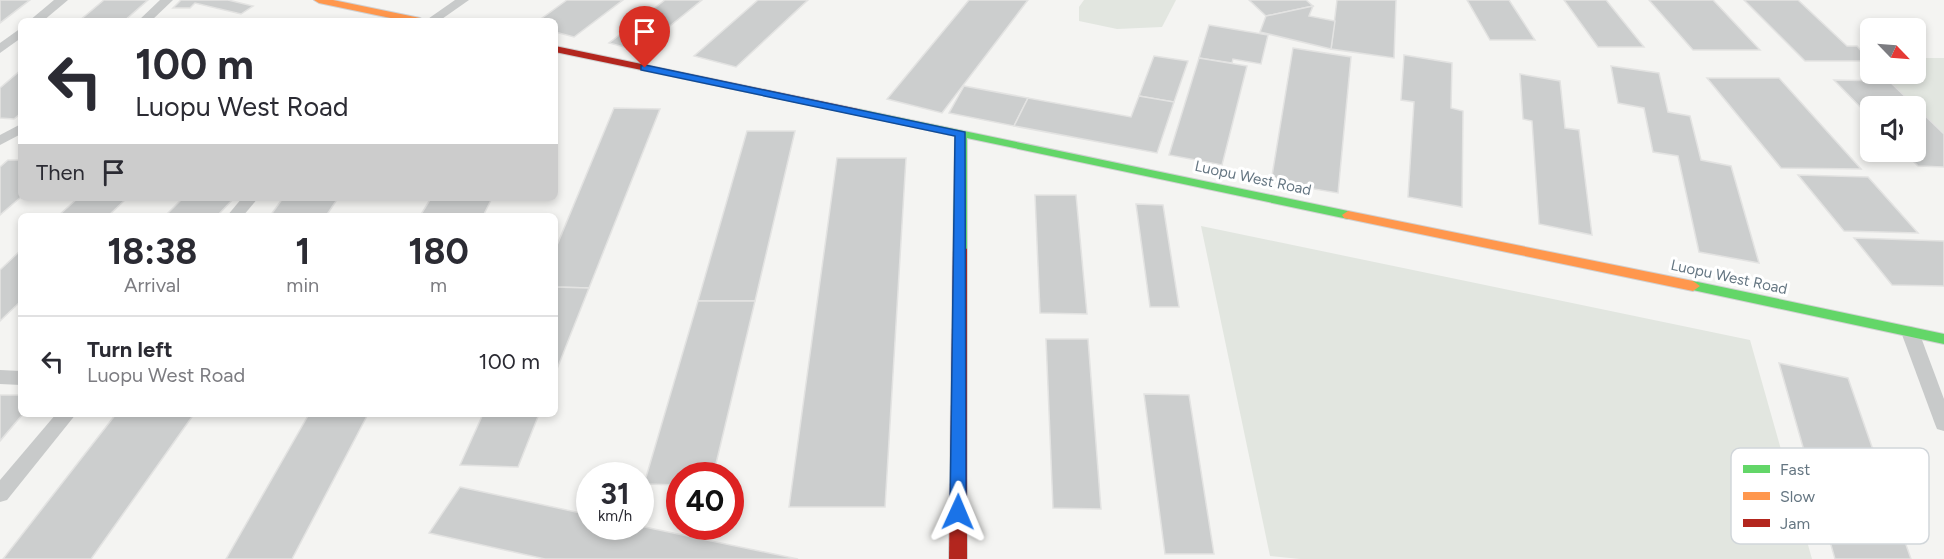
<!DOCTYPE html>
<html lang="en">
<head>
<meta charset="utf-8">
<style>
  :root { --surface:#fff; --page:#f7f7f7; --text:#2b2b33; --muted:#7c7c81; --line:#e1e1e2 }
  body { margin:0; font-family:Figtree,sans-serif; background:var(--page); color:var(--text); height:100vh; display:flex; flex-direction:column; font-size:22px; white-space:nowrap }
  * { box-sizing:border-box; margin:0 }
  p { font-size:20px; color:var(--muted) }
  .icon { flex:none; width:33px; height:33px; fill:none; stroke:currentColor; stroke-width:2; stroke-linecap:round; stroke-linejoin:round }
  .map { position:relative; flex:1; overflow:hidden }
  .sheet { position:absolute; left:18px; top:213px; width:540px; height:204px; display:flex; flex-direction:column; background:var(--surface); border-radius:9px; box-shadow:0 3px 9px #0003 }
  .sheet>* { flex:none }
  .banner { position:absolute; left:18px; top:18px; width:540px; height:183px; border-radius:9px; box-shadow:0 3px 9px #0003; background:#fff; color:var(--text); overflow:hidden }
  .needle { width:39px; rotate:115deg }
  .controls { position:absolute; left:1860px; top:18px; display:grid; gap:12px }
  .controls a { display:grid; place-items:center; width:66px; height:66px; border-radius:9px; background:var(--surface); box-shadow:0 3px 9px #0003; font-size:30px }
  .speed { position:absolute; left:576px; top:462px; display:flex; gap:12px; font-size:30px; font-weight:700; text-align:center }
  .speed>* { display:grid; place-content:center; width:78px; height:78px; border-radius:50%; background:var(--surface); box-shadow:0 3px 9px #0003; line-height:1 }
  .speed small { font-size:15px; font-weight:400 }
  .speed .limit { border:9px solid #d22; background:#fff; color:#111 }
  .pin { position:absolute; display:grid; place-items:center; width:51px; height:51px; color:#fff; margin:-62px -26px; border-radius:50% 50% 50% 0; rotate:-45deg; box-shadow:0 0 6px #0007 }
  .pin .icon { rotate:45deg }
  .me { position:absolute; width:66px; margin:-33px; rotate:1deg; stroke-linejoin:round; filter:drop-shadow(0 0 4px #0008) }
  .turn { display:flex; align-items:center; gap:21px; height:126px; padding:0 18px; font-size:27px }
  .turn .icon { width:78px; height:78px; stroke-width:2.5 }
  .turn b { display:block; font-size:42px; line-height:51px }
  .then { display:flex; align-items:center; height:57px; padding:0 18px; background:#0003; gap:12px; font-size:22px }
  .eta { display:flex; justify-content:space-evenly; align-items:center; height:102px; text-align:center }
  .eta b { font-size:36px; font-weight:700; line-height:42px }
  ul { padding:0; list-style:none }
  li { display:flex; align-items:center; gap:18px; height:90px; padding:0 18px; border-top:2px solid var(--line) }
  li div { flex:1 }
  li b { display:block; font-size:22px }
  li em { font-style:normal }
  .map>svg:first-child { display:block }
  .green { fill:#e2e6e0 }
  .building { fill:#cccece; stroke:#e3e3e2; stroke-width:1.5 }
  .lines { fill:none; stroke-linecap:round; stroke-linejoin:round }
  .fast-casing { stroke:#d0d1d2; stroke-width:2 }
  .slow-casing { stroke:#d0d1d2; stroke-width:2 }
  .jam-casing { stroke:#d0d1d2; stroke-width:2 }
  .lane { fill:#c8caca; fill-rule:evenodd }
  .fast { fill:#63d668; fill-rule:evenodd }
  .slow { fill:#ff974d; fill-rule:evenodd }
  .jam { fill:#b3261e; fill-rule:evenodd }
  .route { fill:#1a73e8; stroke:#114b97; stroke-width:1.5 }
  .labels { text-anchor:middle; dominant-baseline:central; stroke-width:6; stroke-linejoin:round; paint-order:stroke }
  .street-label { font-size:15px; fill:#657682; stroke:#fff }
  .key { fill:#fff; stroke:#d1d6da; stroke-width:1.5 }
  .key-label { font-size:16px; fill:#657682 }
</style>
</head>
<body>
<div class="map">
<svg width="1944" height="559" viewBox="0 0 1944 559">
  <rect width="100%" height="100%" fill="#f4f4f2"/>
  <g class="green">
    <polygon points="1084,0 1176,0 1162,27 1117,29 1079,21 1079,7"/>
    <polygon points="1916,58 1944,58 1944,134 1889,81 1905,74 1916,74"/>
    <polygon points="1201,226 1750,340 1812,559 1300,559 1270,556"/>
  </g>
  <g class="building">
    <polygon points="0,0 30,0 0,23"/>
    <polygon points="104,0 148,0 124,21 79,21"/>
    <polygon points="181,0 228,0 253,6 241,14 195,3 190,8 173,8"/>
    <polygon points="567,0 623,0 574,37 555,32 555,21 538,21"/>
    <polygon points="665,0 702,0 639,51 609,43"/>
    <polygon points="758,0 808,0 736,67 694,56"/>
    <polygon points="969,0 1028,0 942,113 887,99"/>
    <polygon points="1249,0 1306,0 1313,6 1266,16"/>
    <polygon points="1337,0 1396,0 1394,58 1331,49"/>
    <polygon points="1467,0 1509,0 1535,40 1490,40"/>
    <polygon points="1564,0 1606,0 1644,47 1598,47"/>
    <polygon points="1649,0 1713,0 1760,50 1693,50"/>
    <polygon points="1744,0 1798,0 1847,46 1857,46 1870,61 1805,61"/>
    <polygon points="1313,6 1309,16 1335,21 1331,49 1260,32 1266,16"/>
    <polygon points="179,19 237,21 177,21"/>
    <polygon points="1209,25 1268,35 1261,64 1233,59 1232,63 1199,58"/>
    <polygon points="1293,48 1351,57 1338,193 1271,182"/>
    <polygon points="1404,55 1452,63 1451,108 1463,111 1462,207 1408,197 1414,102 1401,100"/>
    <polygon points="1154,56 1188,61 1174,102 1139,96"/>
    <polygon points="1199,58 1247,66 1222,165 1169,155"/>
    <polygon points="1611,66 1659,73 1668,112 1690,116 1701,160 1731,166 1759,263 1699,252 1678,156 1653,152 1644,108 1618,103"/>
    <polygon points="21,70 21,113 14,119 0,118 0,88"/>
    <polygon points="1520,74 1560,81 1565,128 1579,130 1592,235 1539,224 1532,121 1523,119"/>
    <polygon points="1707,78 1779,78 1861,169 1781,168"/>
    <polygon points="1834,80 1889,81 1915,106 1870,106 1870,117"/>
    <polygon points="964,86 1028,98 1014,126 949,113"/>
    <polygon points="1139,96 1174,102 1157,153 1014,126 1028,98 1131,117"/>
    <polygon points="1916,107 1944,134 1944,167 1918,166 1904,152 1916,152"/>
    <polygon points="614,108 660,109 589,288 555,287 555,250"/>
    <polygon points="747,131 795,131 755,301 698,301"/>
    <polygon points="837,158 906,158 885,507 789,507"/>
    <polygon points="8,160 21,160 21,197 0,215 0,167"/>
    <polygon points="1798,175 1868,177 1918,233 1844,231"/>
    <polygon points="1035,195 1076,195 1087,314 1040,313"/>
    <polygon points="78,198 127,198 108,216 58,216"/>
    <polygon points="183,198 234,198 217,216 165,216"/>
    <polygon points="283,198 338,198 326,216 270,216"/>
    <polygon points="431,198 492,198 483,216 420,216"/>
    <polygon points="1136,204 1163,205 1179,307 1150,307"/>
    <polygon points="1854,238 1944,241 1944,286 1892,285"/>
    <polygon points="21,250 21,301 0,321 0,270"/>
    <polygon points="555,287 589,288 555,374"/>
    <polygon points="698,301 755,301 713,476 680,476 680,485 644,484"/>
    <polygon points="1046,339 1088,339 1101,509 1053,508"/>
    <polygon points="1779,363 1848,378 1911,559 1835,559"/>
    <polygon points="1144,394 1189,395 1214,554 1165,554"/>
    <polygon points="0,395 21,395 23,414 0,441"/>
    <polygon points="116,414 194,414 91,559 3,559"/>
    <polygon points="309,414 368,414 292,559 226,559"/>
    <polygon points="483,414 539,414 518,467 460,465"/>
    <polygon points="460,487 590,515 590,526 640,526 798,559 545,559 429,533"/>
  </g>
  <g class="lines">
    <defs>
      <g id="fast">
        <polygon points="858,109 1348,211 1354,215 1348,219 967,138 967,249 960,253 953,249 955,136 854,114 854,110"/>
        <polygon points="1693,281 1944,334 1944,344 1688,289 1686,286"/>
      </g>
      <g id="slow">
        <polygon points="314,0 333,0 420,18 425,21 405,21 319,3"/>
        <polygon points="1348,211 1693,281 1700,286 1693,291 1344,218 1342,215"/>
      </g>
      <g id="jam">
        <polygon points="555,46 858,109 864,112 858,115 555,52"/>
        <polygon points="960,245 967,249 967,559 949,559 953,249"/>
      </g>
    </defs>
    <use href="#fast" class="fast-casing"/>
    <use href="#slow" class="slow-casing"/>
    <use href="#jam" class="jam-casing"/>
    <g class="lane">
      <polygon points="54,0 68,0 43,21 29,21"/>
      <polygon points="160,0 173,0 151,21 138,21"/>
      <polygon points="455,0 469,0 439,21 425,21"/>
      <polygon points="21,28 21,38 0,53 0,43"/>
      <polygon points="21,124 21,134 0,145 0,135"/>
      <polygon points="242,198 258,198 243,216 227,216"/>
      <polygon points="1910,326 1916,328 1919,332 1944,399 1944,431 1937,429 1935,424 1901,332 1904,328"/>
      <polygon points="0,370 21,371 21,385 0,384"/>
      <polygon points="56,414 76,414 7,500 0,502 0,480"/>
    </g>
    <use href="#fast" class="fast"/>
    <use href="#slow" class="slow"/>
    <use href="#jam" class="jam"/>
  </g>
  <polygon class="route" points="645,65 965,132 966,512 964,517 958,519 952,517 950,512 955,136 641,70 641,66"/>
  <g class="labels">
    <g class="street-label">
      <text transform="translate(1253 178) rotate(12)">Luopu West Road</text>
      <text transform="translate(1729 277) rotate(12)">Luopu West Road</text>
    </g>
  </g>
  <rect x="1731" y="448" width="198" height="96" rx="9" class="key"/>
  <rect x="1743" y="465" width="27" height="8" fill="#63d668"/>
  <rect x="1743" y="492" width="27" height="8" fill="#ff974d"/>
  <rect x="1743" y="519" width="27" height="8" fill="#b3261e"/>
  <g class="key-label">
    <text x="1780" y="475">Fast</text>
    <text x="1780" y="502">Slow</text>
    <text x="1780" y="529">Jam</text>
  </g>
</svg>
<div class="controls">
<a><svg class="needle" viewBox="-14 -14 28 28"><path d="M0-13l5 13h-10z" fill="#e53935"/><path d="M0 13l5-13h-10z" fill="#7c7c81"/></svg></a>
<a><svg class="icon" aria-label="sound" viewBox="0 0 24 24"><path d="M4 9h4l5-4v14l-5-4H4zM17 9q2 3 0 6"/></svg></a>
</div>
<div class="speed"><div>31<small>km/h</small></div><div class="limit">40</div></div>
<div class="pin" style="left:645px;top:68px;background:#d93025"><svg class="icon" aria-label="arrive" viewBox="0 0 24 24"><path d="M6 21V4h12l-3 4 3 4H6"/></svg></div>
<svg class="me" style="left:958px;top:512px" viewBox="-20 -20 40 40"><path d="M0-17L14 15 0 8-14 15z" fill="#1a73e8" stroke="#fff" stroke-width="4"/></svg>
<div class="banner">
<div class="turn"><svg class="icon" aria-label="left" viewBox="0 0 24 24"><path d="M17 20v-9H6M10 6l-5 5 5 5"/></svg><div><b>100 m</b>Luopu West Road</div></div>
<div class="then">Then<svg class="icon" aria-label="arrive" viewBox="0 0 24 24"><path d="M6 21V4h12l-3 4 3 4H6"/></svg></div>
</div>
<section class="sheet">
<div class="eta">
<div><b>18:38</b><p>Arrival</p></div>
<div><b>1</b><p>min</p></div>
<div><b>180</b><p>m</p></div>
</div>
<ul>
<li><svg class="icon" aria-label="left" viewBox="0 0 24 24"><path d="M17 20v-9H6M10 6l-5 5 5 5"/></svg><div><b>Turn left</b><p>Luopu West Road</p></div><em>100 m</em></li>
</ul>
</section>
</div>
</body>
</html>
